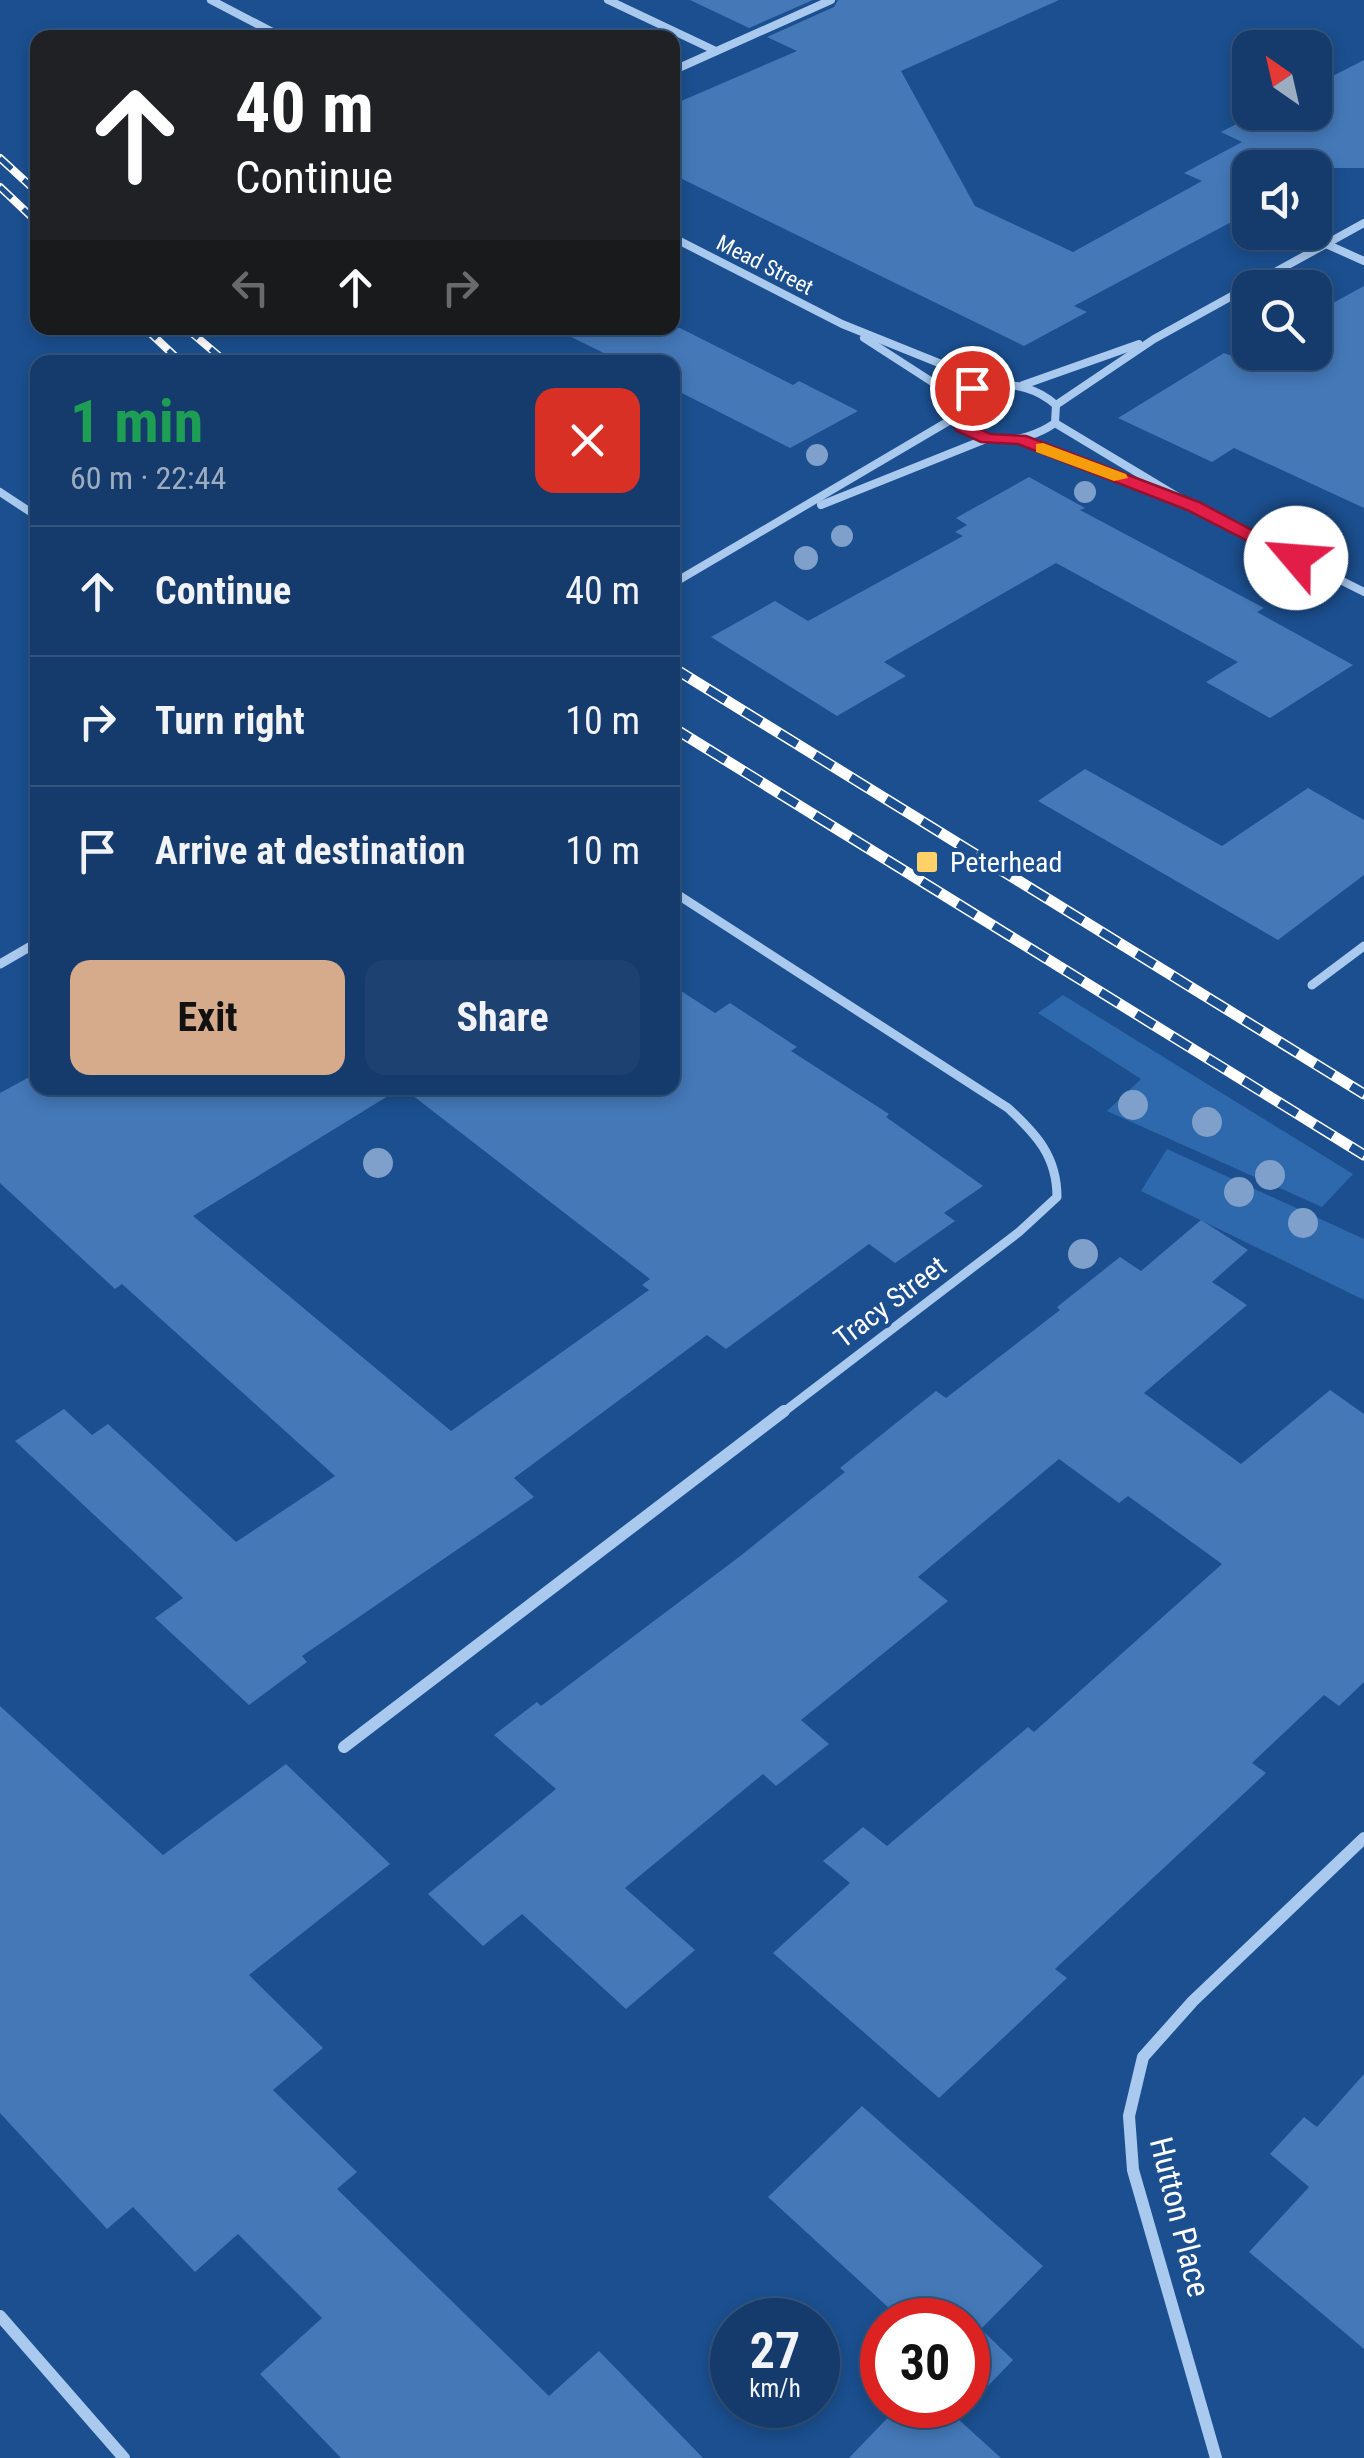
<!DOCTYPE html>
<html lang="en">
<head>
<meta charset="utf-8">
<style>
  :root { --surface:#143b6b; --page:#1d4271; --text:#f1f3f6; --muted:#9dadc1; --line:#33557e; --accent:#d6ab8b }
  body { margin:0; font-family:"Roboto Condensed",sans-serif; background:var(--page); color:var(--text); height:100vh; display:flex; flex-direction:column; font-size:38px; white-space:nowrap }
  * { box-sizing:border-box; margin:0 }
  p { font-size:32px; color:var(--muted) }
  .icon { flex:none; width:55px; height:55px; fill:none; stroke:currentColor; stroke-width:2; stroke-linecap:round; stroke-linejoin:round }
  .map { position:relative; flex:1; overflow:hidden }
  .details { position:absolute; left:30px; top:355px; width:650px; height:740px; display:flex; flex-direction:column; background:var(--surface); border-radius:20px; box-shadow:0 5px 15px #0003,0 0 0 2px var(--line) }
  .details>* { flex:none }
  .banner { position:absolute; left:30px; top:30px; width:650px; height:305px; border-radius:20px; box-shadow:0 5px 15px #0003,0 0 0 2px var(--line); background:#202124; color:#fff; overflow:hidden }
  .needle { width:65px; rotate:326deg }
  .buttons { position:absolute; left:1232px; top:30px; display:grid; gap:20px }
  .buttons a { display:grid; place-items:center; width:100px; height:100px; border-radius:20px; background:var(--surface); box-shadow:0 5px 15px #0003,0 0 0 2px var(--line); font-size:50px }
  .speed { position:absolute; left:710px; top:2298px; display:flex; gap:20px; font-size:50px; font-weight:700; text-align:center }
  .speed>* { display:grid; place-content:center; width:130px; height:130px; border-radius:50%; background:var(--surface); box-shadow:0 5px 15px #0003,0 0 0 2px var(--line); line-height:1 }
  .speed small { font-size:25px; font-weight:400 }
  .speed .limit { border:15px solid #d22; background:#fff; color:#111 }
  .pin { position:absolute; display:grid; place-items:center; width:85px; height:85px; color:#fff; margin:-42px; border:5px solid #fff; border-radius:50%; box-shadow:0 2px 10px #0007 }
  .me { position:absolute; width:110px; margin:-55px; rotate:297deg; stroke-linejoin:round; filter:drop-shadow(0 0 8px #0008) }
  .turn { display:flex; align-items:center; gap:35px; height:210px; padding:0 40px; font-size:45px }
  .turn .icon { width:130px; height:130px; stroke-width:2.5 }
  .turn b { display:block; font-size:70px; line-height:85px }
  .lanes { display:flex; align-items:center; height:95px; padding:0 40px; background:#0003; justify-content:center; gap:50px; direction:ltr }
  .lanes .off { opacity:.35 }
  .round { display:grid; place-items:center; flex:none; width:105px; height:105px; border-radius:20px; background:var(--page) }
  .head { display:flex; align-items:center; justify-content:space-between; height:170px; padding:0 40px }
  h1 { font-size:60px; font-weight:700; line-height:75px; color:#1e9e55 }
  .button { display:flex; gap:20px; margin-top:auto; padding:20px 40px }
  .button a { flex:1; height:115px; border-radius:20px; background:var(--accent); color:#111; font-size:40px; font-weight:700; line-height:115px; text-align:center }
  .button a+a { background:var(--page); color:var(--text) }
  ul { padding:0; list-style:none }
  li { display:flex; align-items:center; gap:30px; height:130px; padding:0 40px; border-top:2px solid var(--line) }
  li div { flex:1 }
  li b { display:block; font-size:38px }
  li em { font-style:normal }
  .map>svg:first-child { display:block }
  .green { fill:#2e69ad }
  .building { fill:#4478b7 }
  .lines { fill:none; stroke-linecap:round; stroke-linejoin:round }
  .minor-far2 { stroke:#a9c9ee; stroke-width:8 }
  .minor-far1 { stroke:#a9c9ee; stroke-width:9 }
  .minor { stroke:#a9c9ee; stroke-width:12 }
  .rail-far1-casing { stroke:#fff; stroke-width:8 }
  .rail-casing { stroke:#fff; stroke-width:11 }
  .rail-far1 { stroke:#1b4f8f; stroke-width:5; stroke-dasharray:16; stroke-linecap:butt }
  .rail { stroke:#1b4f8f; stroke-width:8; stroke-dasharray:21; stroke-linecap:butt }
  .tree { fill:#7ea0ca }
  .route { fill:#e11d48; stroke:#92132f; stroke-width:2.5 }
  .slow { fill:#f59e0b }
  .poi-dot { fill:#ffd166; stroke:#1b4f8f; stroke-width:4 }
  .labels { text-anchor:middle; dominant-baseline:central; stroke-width:8; stroke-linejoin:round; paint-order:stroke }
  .far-street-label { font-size:22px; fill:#fff; stroke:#1b4f8f }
  .poi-label { font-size:28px; fill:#fff; stroke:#1b4f8f; text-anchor:start }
  .street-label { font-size:28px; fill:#fff; stroke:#1b4f8f }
  .near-street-label { font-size:32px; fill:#fff; stroke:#1b4f8f }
</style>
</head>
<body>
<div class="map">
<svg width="1364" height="2458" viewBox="0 0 1364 2458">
  <rect width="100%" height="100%" fill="#1b4f8f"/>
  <g class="green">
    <polygon points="1063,995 1353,1174 1322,1207 1107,1111 1141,1079 1038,1013"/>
    <polygon points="1167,1149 1364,1239 1364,1300 1141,1191"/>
  </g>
  <g class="building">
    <polygon points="690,0 813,0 749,28"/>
    <polygon points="838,0 1059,0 901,71 975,206 1073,252 1202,181 1184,173 1242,142 1221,132 1260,112 1315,112 1315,85 1364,60 1364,168 1326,168 1315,173 1315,168 1250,168 1250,212 1074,306 1087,312 1024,346 672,174 672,105 797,51 767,37 834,7"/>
    <polygon points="1364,286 1364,508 1234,448 1212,462 1118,418 1224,353 1235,357 1250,349 1250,352 1315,352 1315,313"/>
    <polygon points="553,328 680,328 793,385 799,381 858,411 790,448 672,388 672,362 622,362"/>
    <polygon points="1029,477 1085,508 1080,510 1264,608 1257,612 1353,665 1270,718 1206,682 1238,662 1056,563 884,662 906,676 837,716 711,637 775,601 808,621 963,536 955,532 967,525 956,518"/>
    <polygon points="1085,769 1222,846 1308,788 1364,820 1364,875 1278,940 1038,801"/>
    <polygon points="672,985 715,1013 730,1003 797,1047 791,1051 889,1114 886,1117 983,1186 944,1213 955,1221 895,1263 869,1244 726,1349 707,1335 514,1478 534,1497 302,1656 307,1662 249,1705 155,1618 183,1598 15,1441 64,1409 92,1435 108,1424 236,1542 335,1476 122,1284 115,1289 0,1183 0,1093 33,1075 38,1088 401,1088 193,1216 451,1431 649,1290 642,1285 650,1279 403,1088 672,1088"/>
    <polygon points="1201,1220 1248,1250 1212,1282 1247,1305 1144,1393 1241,1464 1330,1390 1364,1414 1364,1682 1339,1706 1324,1695 1252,1763 1266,1773 1055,1969 1067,1978 939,2098 773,1953 850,1883 823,1861 863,1827 887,1846 1028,1727 1034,1732 1222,1564 1128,1496 1119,1503 1059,1459 918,1577 948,1601 801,1720 829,1744 776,1786 763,1774 625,1888 695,1950 626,2009 522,1914 483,1946 428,1894 556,1789 494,1735 537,1702 541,1706 739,1557 845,1472 840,1468 936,1391 946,1398 1060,1310 1057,1307 1120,1257 1141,1271"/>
    <polygon points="0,1706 163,1855 286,1764 390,1864 249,1975 323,2048 273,2090 357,2172 337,2189 549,2396 599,2351 703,2458 341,2458 260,2374 322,2318 238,2234 195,2272 133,2207 107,2229 0,2113"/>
    <polygon points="1364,2074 1364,2349 1249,2252 1309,2187 1270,2154 1304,2117 1317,2127"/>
    <polygon points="862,2106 1043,2266 981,2329 1013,2360 957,2418 1001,2458 849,2458 900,2405 968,2405 968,2320 902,2320 768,2197"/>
  </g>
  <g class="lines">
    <g class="minor-far2">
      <polyline points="211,0 284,38"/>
      <polyline points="608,0 716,51"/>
      <polyline points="672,71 831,0"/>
      <polyline points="672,237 842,324 991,384"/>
      <polyline points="1326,244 1364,261"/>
      <polyline points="864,338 957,398"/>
      <path d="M 991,384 C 1016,384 1037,388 1056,405 L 1055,423 C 1022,446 970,450 952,408 L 968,392 Z"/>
      <polyline points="1023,385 1139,344"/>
      <polyline points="1056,405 1154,339 1364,223"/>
      <polyline points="1055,423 1193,506 1364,592"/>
      <polyline points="1022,440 1164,495"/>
      <polyline points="0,492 38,517"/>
      <polyline points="821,505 986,439"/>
      <polyline points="672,584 954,418"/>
    </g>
    <g class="minor-far1">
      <path d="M 672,891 L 1008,1108 C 1036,1134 1057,1156 1057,1197 L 1019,1232 L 781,1414"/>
      <polyline points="0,964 38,942"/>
      <polyline points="1312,985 1364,946"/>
    </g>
    <g class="minor">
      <polyline points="344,1747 784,1411"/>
      <polyline points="0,2316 124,2458"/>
      <polyline points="1216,2458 1133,2170 1129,2116 1143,2057 1193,2001 1364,1838"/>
    </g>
    <defs>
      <g id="rail-far1">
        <polyline points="0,158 38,193"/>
        <polyline points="0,187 38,223"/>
        <polyline points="145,328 181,362"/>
        <polyline points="186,328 226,362"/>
      </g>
      <g id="rail">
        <polyline points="672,667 1364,1094"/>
        <polyline points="672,727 1364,1155"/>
      </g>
    </defs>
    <use href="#rail-far1" class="rail-far1-casing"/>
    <use href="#rail" class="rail-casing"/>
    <use href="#rail-far1" class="rail-far1"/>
    <use href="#rail" class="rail"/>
  </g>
  <g class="tree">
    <circle cx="817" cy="455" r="11"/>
    <circle cx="1085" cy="492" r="11"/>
    <circle cx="842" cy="536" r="11"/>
    <circle cx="806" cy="558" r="12"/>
    <circle cx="1133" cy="1105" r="15"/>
    <circle cx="1207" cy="1122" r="15"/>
    <circle cx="378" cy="1163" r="15"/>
    <circle cx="1270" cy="1175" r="15"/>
    <circle cx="1239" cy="1192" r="15"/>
    <circle cx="1303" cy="1223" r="15"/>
    <circle cx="1083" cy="1254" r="15"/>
  </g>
  <polygon class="route" points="967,384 981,388 960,408 970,424 990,434 1026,436 1199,502 1305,558 1296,563 1289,562 1187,510 1018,444 981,442 957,431 943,408 951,394"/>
  <polygon class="slow" points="1043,443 1126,474 1128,478 1114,481 1036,452 1036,444"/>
  <rect class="poi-dot" x="915" y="850" width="24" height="24" rx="5"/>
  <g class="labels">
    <g class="far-street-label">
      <text transform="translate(765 265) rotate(27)">Mead Street</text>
    </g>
    <g class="poi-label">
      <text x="950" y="862">Peterhead</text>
    </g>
    <g class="street-label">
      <text transform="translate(890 1302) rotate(-37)">Tracy Street</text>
    </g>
    <g class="near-street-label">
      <text transform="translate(1180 2217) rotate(76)">Hutton Place</text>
    </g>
  </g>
</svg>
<div class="buttons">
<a><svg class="needle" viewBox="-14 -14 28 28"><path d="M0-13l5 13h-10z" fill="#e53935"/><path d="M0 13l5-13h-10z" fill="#9dadc1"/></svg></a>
<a><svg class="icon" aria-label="sound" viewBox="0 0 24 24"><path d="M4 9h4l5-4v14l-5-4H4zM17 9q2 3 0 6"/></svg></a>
<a><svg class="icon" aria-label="search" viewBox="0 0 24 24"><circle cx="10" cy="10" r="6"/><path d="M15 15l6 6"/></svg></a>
</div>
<div class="speed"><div>27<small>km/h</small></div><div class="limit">30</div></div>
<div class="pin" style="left:972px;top:388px;background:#d93025"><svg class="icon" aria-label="arrive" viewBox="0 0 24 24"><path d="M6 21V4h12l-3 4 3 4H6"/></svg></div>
<svg class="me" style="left:1296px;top:558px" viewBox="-20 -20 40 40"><circle r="19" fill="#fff"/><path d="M0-13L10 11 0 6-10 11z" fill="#e11d48"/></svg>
<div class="banner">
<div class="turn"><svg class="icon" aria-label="ahead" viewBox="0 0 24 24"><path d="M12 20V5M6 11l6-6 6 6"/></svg><div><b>40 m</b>Continue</div></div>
<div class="lanes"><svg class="icon off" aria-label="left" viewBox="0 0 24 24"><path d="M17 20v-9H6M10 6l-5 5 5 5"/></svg><svg class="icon" aria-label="ahead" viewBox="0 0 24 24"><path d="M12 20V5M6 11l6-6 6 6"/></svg><svg class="icon off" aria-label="right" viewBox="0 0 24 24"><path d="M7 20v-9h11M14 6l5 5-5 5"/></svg></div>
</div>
<section class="details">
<div class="head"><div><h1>1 min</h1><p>60 m · 22:44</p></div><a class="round" style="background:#d93025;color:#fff"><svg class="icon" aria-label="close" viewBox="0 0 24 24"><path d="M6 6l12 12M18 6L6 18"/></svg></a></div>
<ul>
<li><svg class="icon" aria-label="ahead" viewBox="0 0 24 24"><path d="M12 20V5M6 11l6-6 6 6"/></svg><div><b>Continue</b></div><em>40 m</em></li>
<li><svg class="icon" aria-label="right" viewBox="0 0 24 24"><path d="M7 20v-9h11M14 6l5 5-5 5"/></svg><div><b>Turn right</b></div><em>10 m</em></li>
<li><svg class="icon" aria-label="arrive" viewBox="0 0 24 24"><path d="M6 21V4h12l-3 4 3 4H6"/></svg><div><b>Arrive at destination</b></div><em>10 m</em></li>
</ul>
<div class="button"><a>Exit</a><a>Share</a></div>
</section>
</div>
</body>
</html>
